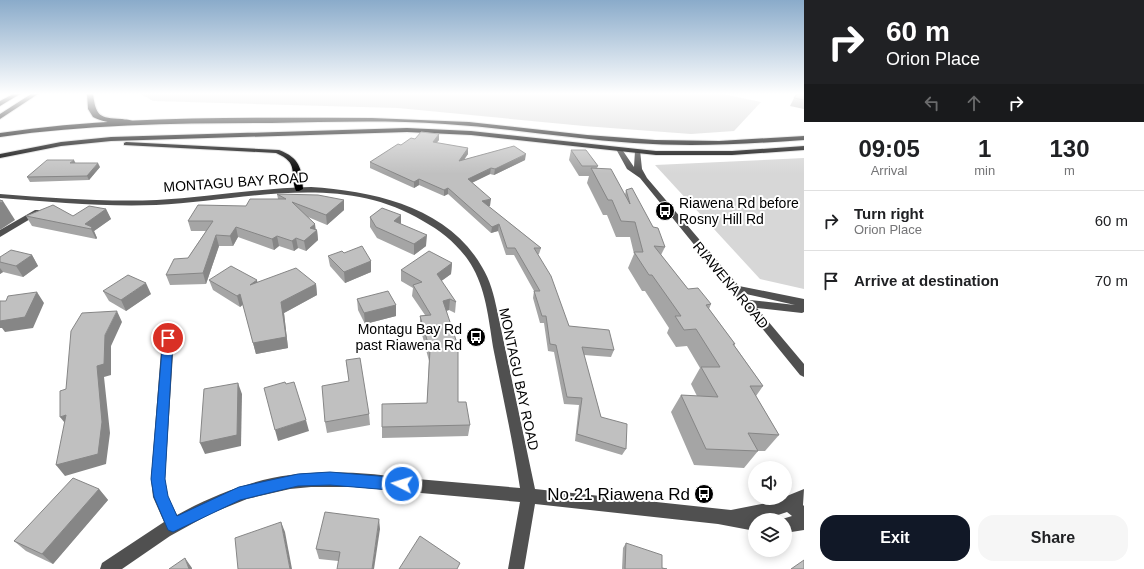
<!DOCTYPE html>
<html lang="en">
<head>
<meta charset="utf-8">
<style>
  :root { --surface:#fff; --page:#f6f6f6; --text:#202124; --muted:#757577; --line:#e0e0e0; --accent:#111827 }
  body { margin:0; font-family:Arial,sans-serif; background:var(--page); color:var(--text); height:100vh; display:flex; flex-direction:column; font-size:15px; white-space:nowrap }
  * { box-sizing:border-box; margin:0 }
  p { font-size:13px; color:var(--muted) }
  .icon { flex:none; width:22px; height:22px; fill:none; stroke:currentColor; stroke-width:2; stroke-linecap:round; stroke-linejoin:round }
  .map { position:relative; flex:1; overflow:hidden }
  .sheet { display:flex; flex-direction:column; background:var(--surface); width:340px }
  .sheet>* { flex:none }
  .top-card { background:#202124; color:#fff; overflow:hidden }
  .controls { position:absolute; left:748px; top:461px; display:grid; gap:8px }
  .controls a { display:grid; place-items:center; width:44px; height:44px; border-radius:50%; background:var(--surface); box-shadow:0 2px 10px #0003; font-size:20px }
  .pin { position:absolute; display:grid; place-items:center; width:34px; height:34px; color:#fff; margin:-17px; border:2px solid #fff; border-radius:50%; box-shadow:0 1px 4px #0007 }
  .me { position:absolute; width:44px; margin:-22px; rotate:275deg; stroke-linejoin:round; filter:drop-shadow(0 0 3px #0008) }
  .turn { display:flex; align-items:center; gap:14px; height:84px; padding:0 16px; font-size:18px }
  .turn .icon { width:52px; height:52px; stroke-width:2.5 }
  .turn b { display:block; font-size:28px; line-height:34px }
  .lanes { display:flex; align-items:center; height:38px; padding:0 16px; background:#0003; justify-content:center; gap:20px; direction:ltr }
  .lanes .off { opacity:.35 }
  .eta { display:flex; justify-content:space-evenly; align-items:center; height:68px; text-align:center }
  .eta b { font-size:24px; font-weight:800; line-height:28px }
  .action { display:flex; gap:8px; margin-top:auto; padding:8px 16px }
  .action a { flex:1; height:46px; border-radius:16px; background:var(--accent); color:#fff; font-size:16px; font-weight:800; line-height:46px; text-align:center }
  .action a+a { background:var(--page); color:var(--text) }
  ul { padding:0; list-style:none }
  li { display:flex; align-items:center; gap:12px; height:60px; padding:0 16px; border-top:1px solid var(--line) }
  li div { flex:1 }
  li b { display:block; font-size:15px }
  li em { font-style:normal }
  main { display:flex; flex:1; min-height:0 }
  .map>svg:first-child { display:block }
  .green { fill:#d7d7d7 }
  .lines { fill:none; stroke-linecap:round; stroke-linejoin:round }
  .major-casing { stroke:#dbdbdb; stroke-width:2 }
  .highway-casing { stroke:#dbdbdb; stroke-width:2 }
  .minor { fill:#505050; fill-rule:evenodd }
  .major { fill:#000; fill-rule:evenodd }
  .highway { fill:#000; fill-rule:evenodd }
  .wall { fill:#a5a5a5 }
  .shaded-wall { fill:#868686 }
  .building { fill:#c0c0c0; stroke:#868686 }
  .route { fill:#1a73e8; stroke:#114b97 }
  .labels { text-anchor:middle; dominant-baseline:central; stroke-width:4; stroke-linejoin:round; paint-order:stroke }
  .street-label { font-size:14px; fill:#000; stroke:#fff }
  .poi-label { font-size:14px; fill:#000; stroke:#fff; text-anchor:start }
  .near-poi-label { font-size:17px; fill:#000; stroke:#fff; text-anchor:end }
</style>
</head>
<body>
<main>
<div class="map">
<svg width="804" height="569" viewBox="0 0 804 569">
  <rect width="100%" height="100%" fill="#fff"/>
  <g class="green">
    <polygon points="141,94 723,94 761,102 734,131 691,134 584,126 398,108 153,101"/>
    <polygon points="804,158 804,289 760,279 655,165"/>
  </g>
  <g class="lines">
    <defs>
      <g id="major">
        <path d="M 372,118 L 469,122 L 587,135 L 655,140 L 719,141 L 804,136 L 804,140 C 747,144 691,147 634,143 C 571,139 508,128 445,124 C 387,120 329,122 271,123 C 180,123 90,124 0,137 L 0,133 C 123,115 248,118 372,118 Z"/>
        <polygon points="407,128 471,131 656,151 732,151 804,146 804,150 732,155 656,155 471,135 407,132 111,141 61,146 0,158 0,154 61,142 111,137"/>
        <path d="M 126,142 L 279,150 C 300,158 302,169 303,189 L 299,191 L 296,191 C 289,173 300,163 276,153 L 124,145 L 124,143 Z"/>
      </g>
      <g id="highway">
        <polygon points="13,94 20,94 0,106 0,101"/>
        <polygon points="31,94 38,94 0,119 0,114"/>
        <path d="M 87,94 L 93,94 C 96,116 99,118 122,119 C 126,120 130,119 134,122 C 127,127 101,122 93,117 L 88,109 Z"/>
      </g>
    </defs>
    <use href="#major" class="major-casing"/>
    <use href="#highway" class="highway-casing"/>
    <g class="minor">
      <path d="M 617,148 L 621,148 L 634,167 L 635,151 L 640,150 L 642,169 L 647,178 L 739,286 L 804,299 L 804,312 L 802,313 L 757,308 L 804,364 L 804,377 L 800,375 L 640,178 L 627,169 L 616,149 ZM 746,294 L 795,305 L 750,300 Z"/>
      <path d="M 311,187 C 374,191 448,207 482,267 C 490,280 494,295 497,310 L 535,489 L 731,510 L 772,502 L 804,489 L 803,505 L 804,506 L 804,530 L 785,533 L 785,520 L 779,520 L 792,516 L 787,512 L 763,520 L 755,520 L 755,531 L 718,524 L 535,504 L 524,569 L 508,569 L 520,502 L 354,487 L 311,487 L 290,489 L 247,499 L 210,514 L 170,536 L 122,569 L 100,569 L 102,563 L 164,522 L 153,497 L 151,479 L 162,338 L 164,335 L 172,335 L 174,338 L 165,479 L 168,497 L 177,515 C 211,496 251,480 290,475 C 332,469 375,474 417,479 C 451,482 486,485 520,488 C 513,442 503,397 494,352 C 489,324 487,293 473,268 C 462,248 443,232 423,221 C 341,171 245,201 156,205 C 104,207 52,202 0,198 L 0,194 C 52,198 105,202 157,200 C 209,197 260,188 311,187 Z"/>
      <polygon points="35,210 41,210 42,212 0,237 0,230"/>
    </g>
    <use href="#major" class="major"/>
    <use href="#highway" class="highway"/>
  </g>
  <g class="wall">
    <polygon points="804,94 804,109 790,106 794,98"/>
    <polygon points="415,139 439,140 436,143 468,148 468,154 464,159 525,160 494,175 490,174 472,183 490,206 488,206 541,248 539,254 538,254 569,326 614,350 611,357 584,355 601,417 626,449 622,455 575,441 579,405 564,404 554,352 548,351 544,323 540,323 533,298 534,291 514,255 506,255 498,231 491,233 448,194 444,196 419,185 414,188 370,168 370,162"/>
    <polygon points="571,150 598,166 597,168 625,195 626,190 653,227 665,247 661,255 688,289 711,304 709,309 735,344 734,345 763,386 756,396 779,435 765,451 758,451 744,468 694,465 671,412 681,395 697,396 691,384 700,368 687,346 676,347 667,333 669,328 645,291 642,291 628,268 634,254 630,237 616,237 607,215 603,215 587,183 589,176 579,176 569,160"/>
    <polygon points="100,167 89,180 30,182 27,177"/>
    <polygon points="277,194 344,200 344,210 327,225 308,217 315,224 315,230 317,230 318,240 306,251 298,248 294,251 279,246 274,250 238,237 233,246 219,246 206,284 170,285 166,275 188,258 206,231 191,231 188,221 246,206 278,199"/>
    <polygon points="106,209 111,219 94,231 97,238 96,239 32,226 26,216 73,216"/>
    <polygon points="401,215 401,224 426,246 414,255 377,238 370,227 370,217"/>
    <polygon points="32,255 38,266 23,277 3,272 0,274 0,257"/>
    <polygon points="328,256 371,261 371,272 345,283 330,266"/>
    <polygon points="452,263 451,274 441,281 456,302 455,313 449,310 446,311 458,402 470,425 468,436 382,438 382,427 427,403 429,361 420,327 420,316 425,315 412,296 413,288 401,281 401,270"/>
    <polygon points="209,280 257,280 257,282 316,284 317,295 284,313 288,348 256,354 243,305 240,307 213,290"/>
    <polygon points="103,291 151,294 126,311 109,301"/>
    <polygon points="357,299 396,305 396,316 365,324 358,310"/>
    <polygon points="346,360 369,414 370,425 327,433 325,422 349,381"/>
    <polygon points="99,489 108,500 53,564 26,551 14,541"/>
    <polygon points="380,529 338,561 319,559 316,549"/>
    <polygon points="626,543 662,568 667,569 622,569 623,548"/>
  </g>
  <g class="shaded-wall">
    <polygon points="439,134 439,140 432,148 433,142"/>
    <polygon points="468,148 468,154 459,167 459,161"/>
    <polygon points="526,154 525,160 494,175 495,169"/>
    <polygon points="74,160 76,164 70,163"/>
    <polygon points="98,163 100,167 89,180 87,176"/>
    <polygon points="491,168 490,174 467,185 468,179"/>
    <polygon points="419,179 419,185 414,188 414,182"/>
    <polygon points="448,188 448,194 444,196 444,190"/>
    <polygon points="491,199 490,206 481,208 482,201"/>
    <polygon points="344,200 344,210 327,225 326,215"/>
    <polygon points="3,201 15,220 0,230 0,203"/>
    <polygon points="106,209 111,219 94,231 97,238 96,239 91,229 85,224"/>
    <polygon points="401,215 401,225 394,221"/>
    <polygon points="315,224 316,231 317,230 318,240 306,251 304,241 310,228"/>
    <polygon points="499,224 498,231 491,233 492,227"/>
    <polygon points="236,227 238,237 233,246 230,236"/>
    <polygon points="216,235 219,246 206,284 203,273"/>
    <polygon points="427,235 426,246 414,255 414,244"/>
    <polygon points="277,236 279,246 274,250 272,239"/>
    <polygon points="296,238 298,248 294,251 292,241"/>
    <polygon points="32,255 38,266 23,277 16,266"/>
    <polygon points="371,261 371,272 345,283 344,272"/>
    <polygon points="452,263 451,274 436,285 437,274"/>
    <polygon points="0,268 3,272 0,274"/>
    <polygon points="257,280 259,290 250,285"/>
    <polygon points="146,283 151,294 126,311 121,300"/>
    <polygon points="316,284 317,295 284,313 288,348 256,354 253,343 281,302"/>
    <polygon points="37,292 44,303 33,328 5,332 2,328 0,328 0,316"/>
    <polygon points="240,294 243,304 240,307 237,296"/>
    <polygon points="450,299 449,310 442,312 443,301"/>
    <polygon points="396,305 396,316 365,324 364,313"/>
    <polygon points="117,311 122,322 111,346 111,375 104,377 110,433 106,464 65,476 56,465 97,366 105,335"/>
    <polygon points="238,383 242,394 241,446 205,454 200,443"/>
    <polygon points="66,415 69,428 60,417"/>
    <polygon points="306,420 309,431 278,441 275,430"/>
    <polygon points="99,489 108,500 53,564 42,554"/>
    <polygon points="379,519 380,529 374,569 372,569"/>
    <polygon points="281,522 285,532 292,569 290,569"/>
    <polygon points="185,558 192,568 192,569 189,569"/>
  </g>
  <g class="building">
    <polygon points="797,94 804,94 804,100 794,98"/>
    <polygon points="421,132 439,134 433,142 468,148 459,161 514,146 526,154 495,169 491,168 468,179 491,199 482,201 541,248 534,248 551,276 569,326 609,330 614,350 582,347 601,417 627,424 626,449 577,434 582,398 567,397 556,345 550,344 546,316 542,316 534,291 540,291 515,248 507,248 499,224 492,227 448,188 444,190 419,179 414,182 370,162 398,144 401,145 411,138 415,139"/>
    <polygon points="571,150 586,150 598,166 582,166"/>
    <polygon points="47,160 74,160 70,163 98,163 87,176 27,177"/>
    <polygon points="591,168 611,169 630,204 626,190 632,188 653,227 658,228 665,247 654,246 688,289 698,288 711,304 706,305 735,344 733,344 763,386 750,386 779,435 748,433 758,451 706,449 681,395 718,397 701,367 720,367 696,329 684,330 675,316 681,316 652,275 649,275 634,252 643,252 635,222 621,221 612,200 608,200"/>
    <polygon points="277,194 318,195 344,200 326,215 292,202 315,224 310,228 317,230 304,241 296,238 292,241 277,236 272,239 236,227 230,236 216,235 203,273 166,275 174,259 188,258 213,221 188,221 198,205 246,206 250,199 286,199"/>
    <polygon points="0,200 3,201 0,203"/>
    <polygon points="53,205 73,216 89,206 106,209 85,224 92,227 91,229 26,216"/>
    <polygon points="382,208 401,215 394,221 427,235 414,244 376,227 370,217"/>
    <polygon points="362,246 371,261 344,272 328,256 342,251 344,253"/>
    <polygon points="11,250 32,255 16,266 0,262 0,257"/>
    <polygon points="429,251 452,263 437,274 456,302 450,299 443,301 458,346 458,402 466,402 470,425 382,427 382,404 427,403 430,350 420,316 431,315 413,285 422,282 401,270"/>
    <polygon points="231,266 257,280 250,285 296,268 316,284 281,302 286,337 253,343 240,294 237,296 209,280"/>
    <polygon points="128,275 146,283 121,300 103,291"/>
    <polygon points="388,291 396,305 364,313 357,299"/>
    <polygon points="37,292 25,317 0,321 0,301 6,301 8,296"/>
    <polygon points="117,311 105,335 104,364 97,366 102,422 98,454 56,465 66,415 60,417 60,391 66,389 71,331 82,313"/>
    <polygon points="360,358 369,414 325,422 322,386 349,381 346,360"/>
    <polygon points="285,382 286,384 294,382 306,420 275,430 264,388"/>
    <polygon points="238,383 237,435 200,443 204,389"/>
    <polygon points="73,478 99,489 42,554 14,541"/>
    <polygon points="325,512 379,519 372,569 337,569 340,552 316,549"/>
    <polygon points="281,522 290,569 238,569 235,538"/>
    <polygon points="420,536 460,563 457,569 399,569"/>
    <polygon points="626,543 662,555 662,568 667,569 625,569"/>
    <polygon points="185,558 189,569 169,569"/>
    <polygon points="804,560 804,569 791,569"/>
  </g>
  <linearGradient id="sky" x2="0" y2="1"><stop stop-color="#8aabca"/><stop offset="0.54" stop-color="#fff"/><stop offset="1" stop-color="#fff" stop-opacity="0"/></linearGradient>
  <rect width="804" height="174" fill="url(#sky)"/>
  <polygon class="route" points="168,335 173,338 165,479 168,496 177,516 239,487 298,474 330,472 402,478 406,480 408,484 406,489 402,491 330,485 298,486 240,500 173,532 168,530 154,497 151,479 163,338"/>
  <defs>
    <symbol id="bus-disc" viewBox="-11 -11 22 22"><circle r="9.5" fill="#000" stroke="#fff"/><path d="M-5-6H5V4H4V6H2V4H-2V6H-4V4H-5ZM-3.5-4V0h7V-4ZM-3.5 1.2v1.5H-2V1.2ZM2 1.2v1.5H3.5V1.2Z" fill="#fff"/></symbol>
  </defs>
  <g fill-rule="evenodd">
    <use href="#bus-disc" x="654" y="200" width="22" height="22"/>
    <use href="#bus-disc" x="465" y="326" width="22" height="22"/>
    <use href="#bus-disc" x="693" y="483" width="22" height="22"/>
  </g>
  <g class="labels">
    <g class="street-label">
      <text transform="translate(236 182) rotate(-4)">MONTAGU BAY ROAD</text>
      <text transform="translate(731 285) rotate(50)">RIAWENA ROAD</text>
      <text transform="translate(519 379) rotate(78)">MONTAGU BAY ROAD</text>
    </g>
    <g class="poi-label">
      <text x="679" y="203">Riawena Rd before<tspan x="679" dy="16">Rosny Hill Rd</tspan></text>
      <text x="462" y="329" text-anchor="end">Montagu Bay Rd<tspan x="462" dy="16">past Riawena Rd</tspan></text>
    </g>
    <g class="near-poi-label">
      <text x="690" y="494">No.21 Riawena Rd</text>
    </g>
  </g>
</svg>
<div class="controls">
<a><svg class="icon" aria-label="sound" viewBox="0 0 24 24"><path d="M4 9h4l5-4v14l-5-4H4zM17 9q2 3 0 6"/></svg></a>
<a><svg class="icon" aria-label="layers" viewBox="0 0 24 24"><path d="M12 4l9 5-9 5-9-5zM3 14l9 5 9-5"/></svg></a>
</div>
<div class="pin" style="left:168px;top:338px;background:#d93025"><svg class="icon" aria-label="arrive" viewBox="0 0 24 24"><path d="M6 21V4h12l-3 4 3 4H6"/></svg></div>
<svg class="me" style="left:402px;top:484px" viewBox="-20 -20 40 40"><circle r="17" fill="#1a73e8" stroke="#fff" stroke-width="3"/><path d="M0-11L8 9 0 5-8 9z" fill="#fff"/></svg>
</div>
<section class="sheet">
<div class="top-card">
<div class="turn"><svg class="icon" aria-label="right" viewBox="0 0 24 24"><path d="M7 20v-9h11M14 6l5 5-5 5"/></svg><div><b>60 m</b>Orion Place</div></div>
<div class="lanes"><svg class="icon off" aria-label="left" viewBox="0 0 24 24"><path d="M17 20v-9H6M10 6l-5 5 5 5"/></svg><svg class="icon off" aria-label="ahead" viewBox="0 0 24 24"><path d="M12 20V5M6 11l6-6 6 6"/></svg><svg class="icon" aria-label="right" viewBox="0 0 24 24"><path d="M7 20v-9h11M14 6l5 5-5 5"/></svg></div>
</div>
<div class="eta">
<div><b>09:05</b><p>Arrival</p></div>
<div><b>1</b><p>min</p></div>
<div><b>130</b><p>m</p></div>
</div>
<ul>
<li><svg class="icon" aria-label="right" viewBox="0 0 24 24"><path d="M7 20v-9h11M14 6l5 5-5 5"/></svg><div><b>Turn right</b><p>Orion Place</p></div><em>60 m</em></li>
<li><svg class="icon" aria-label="arrive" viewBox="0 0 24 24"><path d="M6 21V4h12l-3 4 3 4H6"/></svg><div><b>Arrive at destination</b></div><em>70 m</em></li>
</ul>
<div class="action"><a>Exit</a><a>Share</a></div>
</section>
</main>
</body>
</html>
